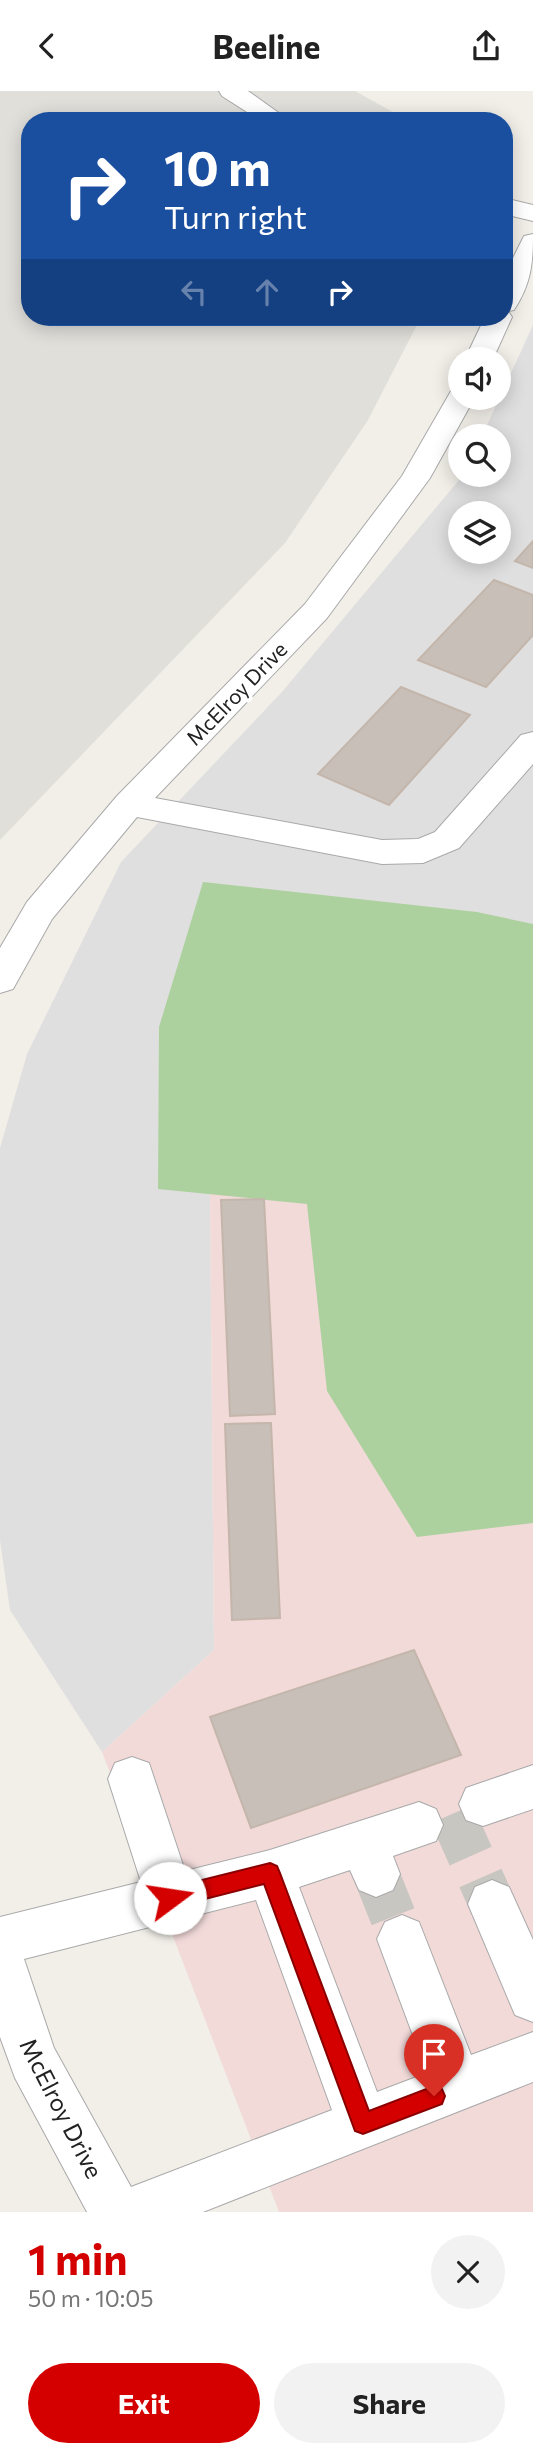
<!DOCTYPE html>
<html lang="en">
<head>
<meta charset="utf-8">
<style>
  :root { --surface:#fff; --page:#f2f2f2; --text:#222; --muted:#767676; --accent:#d40000 }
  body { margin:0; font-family:Commissioner,sans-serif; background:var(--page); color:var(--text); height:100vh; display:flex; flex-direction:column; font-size:26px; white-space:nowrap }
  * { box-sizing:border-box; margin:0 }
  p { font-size:23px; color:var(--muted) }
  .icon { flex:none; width:38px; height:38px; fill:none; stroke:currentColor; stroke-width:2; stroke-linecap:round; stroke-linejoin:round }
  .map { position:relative; height:2121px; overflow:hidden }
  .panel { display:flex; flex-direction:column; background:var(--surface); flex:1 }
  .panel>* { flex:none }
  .top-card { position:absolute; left:21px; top:21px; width:492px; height:214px; border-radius:28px; box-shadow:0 4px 18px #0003; background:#1a4fa0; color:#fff; overflow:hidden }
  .tools { position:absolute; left:448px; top:256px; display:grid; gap:14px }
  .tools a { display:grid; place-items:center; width:63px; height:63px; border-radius:50%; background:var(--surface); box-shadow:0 4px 18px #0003; font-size:35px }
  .pin { position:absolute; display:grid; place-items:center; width:60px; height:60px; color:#fff; margin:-72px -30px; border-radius:50% 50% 50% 0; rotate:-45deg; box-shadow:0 0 7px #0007 }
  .pin .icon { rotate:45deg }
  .me { position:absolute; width:77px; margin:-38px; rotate:76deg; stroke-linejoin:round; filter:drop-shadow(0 0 5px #0008) }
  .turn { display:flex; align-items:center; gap:24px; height:147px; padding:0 28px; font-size:32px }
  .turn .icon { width:91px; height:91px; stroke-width:2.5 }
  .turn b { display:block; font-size:49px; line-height:60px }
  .lanes { display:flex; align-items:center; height:66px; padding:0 28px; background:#0003; justify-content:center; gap:35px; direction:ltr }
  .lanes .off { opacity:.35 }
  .round { display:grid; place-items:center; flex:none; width:74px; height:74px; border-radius:37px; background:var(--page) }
  .headline { display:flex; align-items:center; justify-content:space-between; height:119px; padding:0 28px }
  h1 { font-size:42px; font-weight:700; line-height:52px; color:var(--accent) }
  .button { display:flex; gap:14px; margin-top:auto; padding:14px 28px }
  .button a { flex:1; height:80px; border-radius:42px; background:var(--accent); color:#fff; font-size:28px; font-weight:700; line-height:80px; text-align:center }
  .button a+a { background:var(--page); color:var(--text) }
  header { display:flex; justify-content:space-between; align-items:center; height:91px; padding:0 28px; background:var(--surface); font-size:32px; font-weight:700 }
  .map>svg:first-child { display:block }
  .residential { fill:#e0dfdf; fill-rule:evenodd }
  .commercial { fill:#f2dad9 }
  .airport { fill:#e1dfda }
  .forest { fill:#add19e }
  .building { fill:#c7bfb8; stroke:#c4b6ab; stroke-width:2 }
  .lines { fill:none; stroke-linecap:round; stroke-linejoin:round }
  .minor-tunnel { stroke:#c8c6c1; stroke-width:46; stroke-dasharray:46 24; stroke-linecap:butt }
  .minor-casing { stroke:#a9a9a9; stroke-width:2 }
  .minor { fill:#fff; fill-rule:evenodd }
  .route { fill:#d40000; stroke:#8a0000; stroke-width:2 }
  .labels { text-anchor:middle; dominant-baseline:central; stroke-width:7; stroke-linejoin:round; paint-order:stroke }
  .street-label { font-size:21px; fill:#222; stroke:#fff }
  .near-street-label { font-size:24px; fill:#222; stroke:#fff }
</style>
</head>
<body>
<header><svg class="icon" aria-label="back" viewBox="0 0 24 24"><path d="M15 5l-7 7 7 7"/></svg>Beeline<svg class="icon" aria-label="share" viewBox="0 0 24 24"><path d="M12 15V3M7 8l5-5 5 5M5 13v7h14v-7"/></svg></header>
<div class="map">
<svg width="533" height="2121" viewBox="0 0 533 2121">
  <rect width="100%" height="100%" fill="#f2efe9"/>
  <path class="residential" d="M 533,234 L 533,1408 L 210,1096 L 214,1559 L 102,1661 L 10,1519 L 0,1449 L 0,1057 L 27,963 L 121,771 L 282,601 L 464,383 L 499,383 L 499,345 L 482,345 ZM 460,422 L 499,422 L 499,460 L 460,460 Z"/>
  <polygon class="commercial" points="317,1095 533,1408 533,2121 279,2121 102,1661 214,1559 210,1096"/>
  <polygon class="airport" points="0,0 355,0 409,30 30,30 30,226 421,226 368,329 285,452 0,749"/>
  <polygon class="forest" points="203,791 477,821 533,833 533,1432 417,1446 327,1300 307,1113 158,1098 159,936"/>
  <g class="building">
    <polygon points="533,450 533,477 515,470"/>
    <polygon points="494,489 533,504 533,544 486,596 418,569"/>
    <polygon points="401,596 470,624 389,714 318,683"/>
    <polygon points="264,1108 275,1323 230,1325 221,1109"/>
    <polygon points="271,1332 280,1527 232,1529 225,1333"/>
    <polygon points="414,1559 461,1664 251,1737 210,1626"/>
  </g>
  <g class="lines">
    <g class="minor-tunnel">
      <polyline points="452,1723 492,1813"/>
      <polyline points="376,1783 402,1848"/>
    </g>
    <defs>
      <g id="minor">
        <polygon points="219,0 248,0 290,30 261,30 222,5"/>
        <polygon points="504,107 533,114 533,130 504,123"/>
        <path d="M 533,143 C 533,173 531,193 514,219 L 508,220 L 512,226 L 493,268 L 465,268 L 485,226 L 504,226 L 504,185 L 524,145 Z"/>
        <polygon points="460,298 460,306 475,306 430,387 327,527 155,707 382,749 418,748 435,741 521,644 533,641 533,673 459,757 423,772 382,773 137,726 52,828 13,898 0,902 0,857 27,811 117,705 305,513 402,385 451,300"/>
        <path d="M 132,1666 L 149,1672 L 185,1780 L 270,1759 L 419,1711 L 436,1718 L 443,1734 L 436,1750 L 393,1765 L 400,1783 L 393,1799 L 376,1806 L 359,1799 L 350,1779 L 299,1796 L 377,2001 L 427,1982 L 377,1848 L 385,1831 L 402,1824 L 419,1831 L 471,1964 L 533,1941 L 533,1991 L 203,2121 L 87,2121 L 15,1987 L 0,1946 L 0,1826 L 141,1791 L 108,1688 L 115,1672 ZM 256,1809 L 332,2019 L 131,2096 L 54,1957 L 24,1868 Z"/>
        <polygon points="533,1674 533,1718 483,1735 466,1729 459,1713 466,1697"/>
        <polygon points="492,1789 509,1796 533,1849 533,1931 515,1924 468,1813 475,1796"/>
      </g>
    </defs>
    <use href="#minor" class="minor-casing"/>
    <use href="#minor" class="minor"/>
  </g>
  <polygon class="route" points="270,1772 277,1775 280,1782 369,2020 434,1995 442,1998 445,2005 442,2013 363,2043 355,2040 264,1793 170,1817 163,1814 160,1807 163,1800 170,1797"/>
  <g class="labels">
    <g class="street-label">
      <text transform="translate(236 602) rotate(-46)">McElroy Drive</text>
    </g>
    <g class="near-street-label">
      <text transform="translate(62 2017) rotate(63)">McElroy Drive</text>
    </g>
  </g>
</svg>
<div class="tools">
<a><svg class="icon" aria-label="sound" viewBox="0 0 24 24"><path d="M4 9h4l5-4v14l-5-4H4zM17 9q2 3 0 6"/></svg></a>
<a><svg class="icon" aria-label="search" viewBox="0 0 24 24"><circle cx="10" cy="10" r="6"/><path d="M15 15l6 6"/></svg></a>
<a><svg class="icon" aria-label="layers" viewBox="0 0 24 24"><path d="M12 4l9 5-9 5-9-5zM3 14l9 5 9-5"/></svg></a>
</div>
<div class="pin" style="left:434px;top:2005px;background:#d93025"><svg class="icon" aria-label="arrive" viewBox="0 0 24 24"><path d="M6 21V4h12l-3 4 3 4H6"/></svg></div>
<svg class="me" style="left:170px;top:1807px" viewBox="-20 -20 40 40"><circle r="19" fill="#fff"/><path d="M0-13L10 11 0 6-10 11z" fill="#d40000"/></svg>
<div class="top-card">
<div class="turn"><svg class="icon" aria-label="right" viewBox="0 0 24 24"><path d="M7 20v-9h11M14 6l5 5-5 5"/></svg><div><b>10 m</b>Turn right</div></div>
<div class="lanes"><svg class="icon off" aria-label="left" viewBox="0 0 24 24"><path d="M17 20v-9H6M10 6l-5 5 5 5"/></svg><svg class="icon off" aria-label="ahead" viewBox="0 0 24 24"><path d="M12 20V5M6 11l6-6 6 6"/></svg><svg class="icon" aria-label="right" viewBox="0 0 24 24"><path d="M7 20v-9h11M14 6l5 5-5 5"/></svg></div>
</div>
</div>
<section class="panel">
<div class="headline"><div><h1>1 min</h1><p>50 m · 10:05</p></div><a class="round"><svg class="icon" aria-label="close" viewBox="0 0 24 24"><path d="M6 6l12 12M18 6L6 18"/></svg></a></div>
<div class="button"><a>Exit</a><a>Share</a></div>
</section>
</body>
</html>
